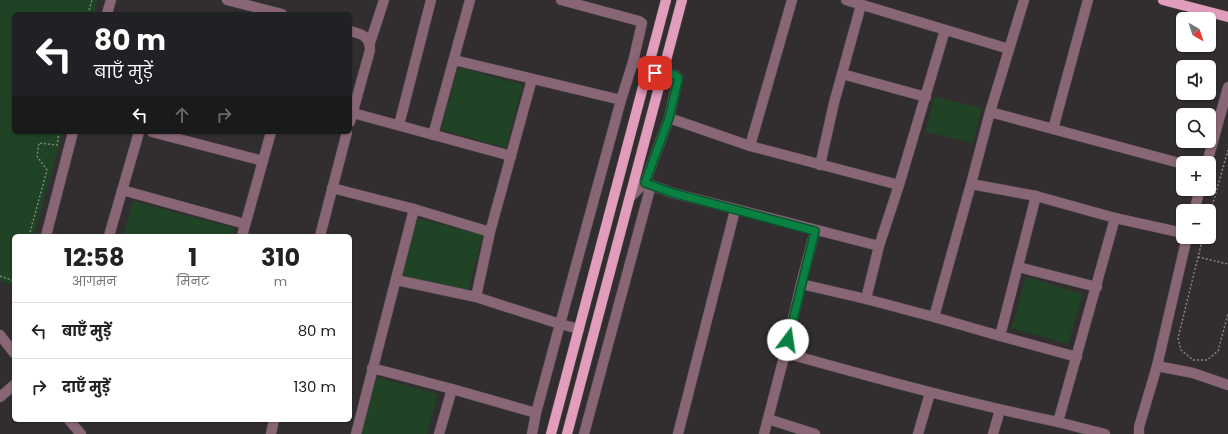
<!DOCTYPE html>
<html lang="hi">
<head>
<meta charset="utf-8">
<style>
  :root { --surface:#fff; --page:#f6f6f6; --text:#222; --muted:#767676; --line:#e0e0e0 }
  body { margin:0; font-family:Poppins,"Noto Sans Devanagari",sans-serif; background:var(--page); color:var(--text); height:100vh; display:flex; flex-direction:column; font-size:15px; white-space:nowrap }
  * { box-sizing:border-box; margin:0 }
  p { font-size:13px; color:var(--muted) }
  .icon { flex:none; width:22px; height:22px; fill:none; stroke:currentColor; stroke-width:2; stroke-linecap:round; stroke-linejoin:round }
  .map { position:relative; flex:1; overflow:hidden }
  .details { position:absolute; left:12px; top:234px; width:340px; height:188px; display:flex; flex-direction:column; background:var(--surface); border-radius:6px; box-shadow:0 1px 3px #0004 }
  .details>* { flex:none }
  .hud { position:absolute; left:12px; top:12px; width:340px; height:122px; border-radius:6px; box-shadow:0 1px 3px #0004; background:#202124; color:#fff; overflow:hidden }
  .needle { width:26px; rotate:141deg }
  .controls { position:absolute; left:1176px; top:12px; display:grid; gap:8px }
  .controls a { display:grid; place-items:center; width:40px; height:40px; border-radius:6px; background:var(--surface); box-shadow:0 1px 3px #0004; font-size:20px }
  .pin { position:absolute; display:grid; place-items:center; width:34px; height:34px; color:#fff; margin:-17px; border-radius:8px; box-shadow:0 2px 6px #0006 }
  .me { position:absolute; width:44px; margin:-22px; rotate:14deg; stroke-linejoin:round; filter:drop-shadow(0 0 3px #0008) }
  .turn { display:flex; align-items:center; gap:14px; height:84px; padding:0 16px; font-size:18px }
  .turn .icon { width:52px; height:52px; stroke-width:2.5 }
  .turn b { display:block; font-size:28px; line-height:34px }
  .lanes { display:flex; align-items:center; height:38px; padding:0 16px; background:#0003; justify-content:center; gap:20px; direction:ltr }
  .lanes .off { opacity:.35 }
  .eta { display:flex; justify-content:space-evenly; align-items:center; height:68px; text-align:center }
  .eta b { font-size:24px; font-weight:700; line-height:28px }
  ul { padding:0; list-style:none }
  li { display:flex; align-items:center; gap:12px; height:56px; padding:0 16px; border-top:1px solid var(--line) }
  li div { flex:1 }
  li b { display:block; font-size:15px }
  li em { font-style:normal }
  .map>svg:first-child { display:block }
  .green { fill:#1f4324 }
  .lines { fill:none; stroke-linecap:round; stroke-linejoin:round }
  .minor-casing { stroke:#504b4d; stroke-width:11 }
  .major-casing { stroke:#504b4d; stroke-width:11 }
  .path { stroke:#878284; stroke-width:1.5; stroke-dasharray:2 2; stroke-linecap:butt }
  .minor { stroke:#896675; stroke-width:10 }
  .major { stroke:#e29cbc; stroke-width:10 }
  .route-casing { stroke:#07532c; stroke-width:10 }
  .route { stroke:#0b8043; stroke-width:7 }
</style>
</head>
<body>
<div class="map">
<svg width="1228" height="434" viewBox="0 0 1228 434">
  <rect width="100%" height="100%" fill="#322d2f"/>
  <g class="green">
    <polygon points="0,0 98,0 94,14 14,14 14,132 63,132 34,236 14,236 14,286 0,281"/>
    <polygon points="458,67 523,85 506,148 441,130"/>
    <polygon points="934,97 982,108 973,143 925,132"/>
    <polygon points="133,201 234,228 232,236 123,236"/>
    <polygon points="417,218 483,235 467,294 402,277"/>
    <polygon points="1026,277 1083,294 1068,344 1011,328"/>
    <polygon points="377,377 438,394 427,434 361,434"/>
  </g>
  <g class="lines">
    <defs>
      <g id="minor">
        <polyline points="227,0 282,14"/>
        <polyline points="561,0 639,21 642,23 633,62 649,65"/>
        <polyline points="846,0 1009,49"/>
        <polyline points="107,14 111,0"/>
        <path d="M 350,31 C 362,34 370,36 370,50 L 350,122"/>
        <polyline points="370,43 384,0"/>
        <polyline points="454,60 621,100 633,62"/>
        <polyline points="647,73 671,74 675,75 678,78 669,118 750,146 899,185 879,246 866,299 934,317"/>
        <polyline points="842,74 926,97"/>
        <polyline points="990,112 1024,0"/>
        <polyline points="353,113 511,156"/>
        <polyline points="399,125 431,0"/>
        <polyline points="1053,129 1088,0"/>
        <polyline points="152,132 263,161"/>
        <polyline points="433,135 470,0"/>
        <polyline points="750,146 792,0"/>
        <polyline points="1207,163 1228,87"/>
        <polyline points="820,165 834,103 861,5"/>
        <polyline points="645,183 673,193 879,246"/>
        <polyline points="971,184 1036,196 1000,336 934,317 971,184 990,112 1183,164"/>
        <polyline points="899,185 945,30"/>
        <polyline points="332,188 414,209 490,232"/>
        <polyline points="122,190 245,224"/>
        <polyline points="1036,196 1115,218 1183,233"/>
        <polyline points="630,197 645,183 669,118"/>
        <polyline points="1194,211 1200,189"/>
        <polyline points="815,231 801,284 866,299"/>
        <polyline points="46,236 73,132"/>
        <polyline points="109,236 139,132"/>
        <polyline points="242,236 271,132"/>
        <polyline points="320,236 347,132"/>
        <polyline points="1018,267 1097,287"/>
        <polyline points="396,280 476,297 560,324 536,413 452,389"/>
        <path d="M 801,284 L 785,353 C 875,378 966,403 1058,422"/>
        <polyline points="476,297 490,232 532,79"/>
        <polyline points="579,329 560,324 621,100"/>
        <polyline points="0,335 14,353"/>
        <polyline points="1000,336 1077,357"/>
        <polyline points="1157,366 1193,373 1228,385"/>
        <polyline points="372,368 452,389 439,434"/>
        <polyline points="0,397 14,385"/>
        <polyline points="768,419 815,434"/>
        <polyline points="69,420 81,434"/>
        <polyline points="271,434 274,420"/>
        <polyline points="356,434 414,209"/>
        <polyline points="532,434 536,413"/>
        <polyline points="584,434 651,185"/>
        <polyline points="678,434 735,210"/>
        <polyline points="764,434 785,353"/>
        <polyline points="918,434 930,393"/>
        <polyline points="993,434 1000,410"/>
        <polyline points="1105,434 1058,422 1115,218"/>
        <polyline points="1139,434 1139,427 1157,366 1187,237"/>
      </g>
      <g id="major">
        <polyline points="1163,0 1228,17"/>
        <polyline points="551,434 666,0"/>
        <polyline points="567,434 682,0"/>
      </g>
    </defs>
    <use href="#minor" class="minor-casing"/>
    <use href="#major" class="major-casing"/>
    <g class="path">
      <polyline points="88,14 92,0"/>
      <polyline points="1209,217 1228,150"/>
      <polyline points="29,236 47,170 37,156 39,143 57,145 59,132"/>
      <polyline points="1203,237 1178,338 1181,350 1193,360 1207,360 1218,351 1228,314"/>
      <polyline points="1198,257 1228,264"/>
      <polyline points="0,276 14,281"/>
    </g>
    <use href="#minor" class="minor"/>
    <use href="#major" class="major"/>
  </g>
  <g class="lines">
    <defs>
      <polyline id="route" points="655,73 671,74 675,75 678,78 678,80 669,118 645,183 673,193 815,231 788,340"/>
    </defs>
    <use href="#route" class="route-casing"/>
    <use href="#route" class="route"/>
  </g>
</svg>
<div class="controls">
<a><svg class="needle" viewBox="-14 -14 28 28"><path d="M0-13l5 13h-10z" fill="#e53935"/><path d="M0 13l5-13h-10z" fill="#767676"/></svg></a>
<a><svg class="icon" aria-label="sound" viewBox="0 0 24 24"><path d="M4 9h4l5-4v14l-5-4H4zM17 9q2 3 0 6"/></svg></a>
<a><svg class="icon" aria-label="search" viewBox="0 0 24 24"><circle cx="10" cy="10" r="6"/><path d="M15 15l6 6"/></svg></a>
<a>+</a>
<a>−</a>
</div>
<div class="pin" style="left:655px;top:73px;background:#d93025"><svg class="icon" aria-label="arrive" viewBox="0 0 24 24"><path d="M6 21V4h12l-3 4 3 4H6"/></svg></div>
<svg class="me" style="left:788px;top:340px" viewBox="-20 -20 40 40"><circle r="19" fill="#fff"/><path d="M0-13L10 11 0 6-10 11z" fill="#0b8043"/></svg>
<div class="hud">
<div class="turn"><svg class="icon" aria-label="left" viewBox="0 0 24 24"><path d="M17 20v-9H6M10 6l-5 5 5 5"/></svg><div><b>80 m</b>बाएँ मुड़ें</div></div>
<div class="lanes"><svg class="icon" aria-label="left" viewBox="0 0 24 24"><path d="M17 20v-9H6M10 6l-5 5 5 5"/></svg><svg class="icon off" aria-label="ahead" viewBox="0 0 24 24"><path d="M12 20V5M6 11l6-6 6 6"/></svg><svg class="icon off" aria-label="right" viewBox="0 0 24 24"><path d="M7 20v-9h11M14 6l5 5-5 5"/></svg></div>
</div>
<section class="details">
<div class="eta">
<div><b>12:58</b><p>आगमन</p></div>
<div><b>1</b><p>मिनट</p></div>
<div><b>310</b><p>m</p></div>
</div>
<ul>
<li><svg class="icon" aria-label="left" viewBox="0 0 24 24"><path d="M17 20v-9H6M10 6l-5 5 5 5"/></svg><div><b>बाएँ मुड़ें</b></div><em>80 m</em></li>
<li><svg class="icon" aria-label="right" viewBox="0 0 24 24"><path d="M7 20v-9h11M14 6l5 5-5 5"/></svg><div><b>दाएँ मुड़ें</b></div><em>130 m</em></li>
</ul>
</section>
</div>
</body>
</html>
